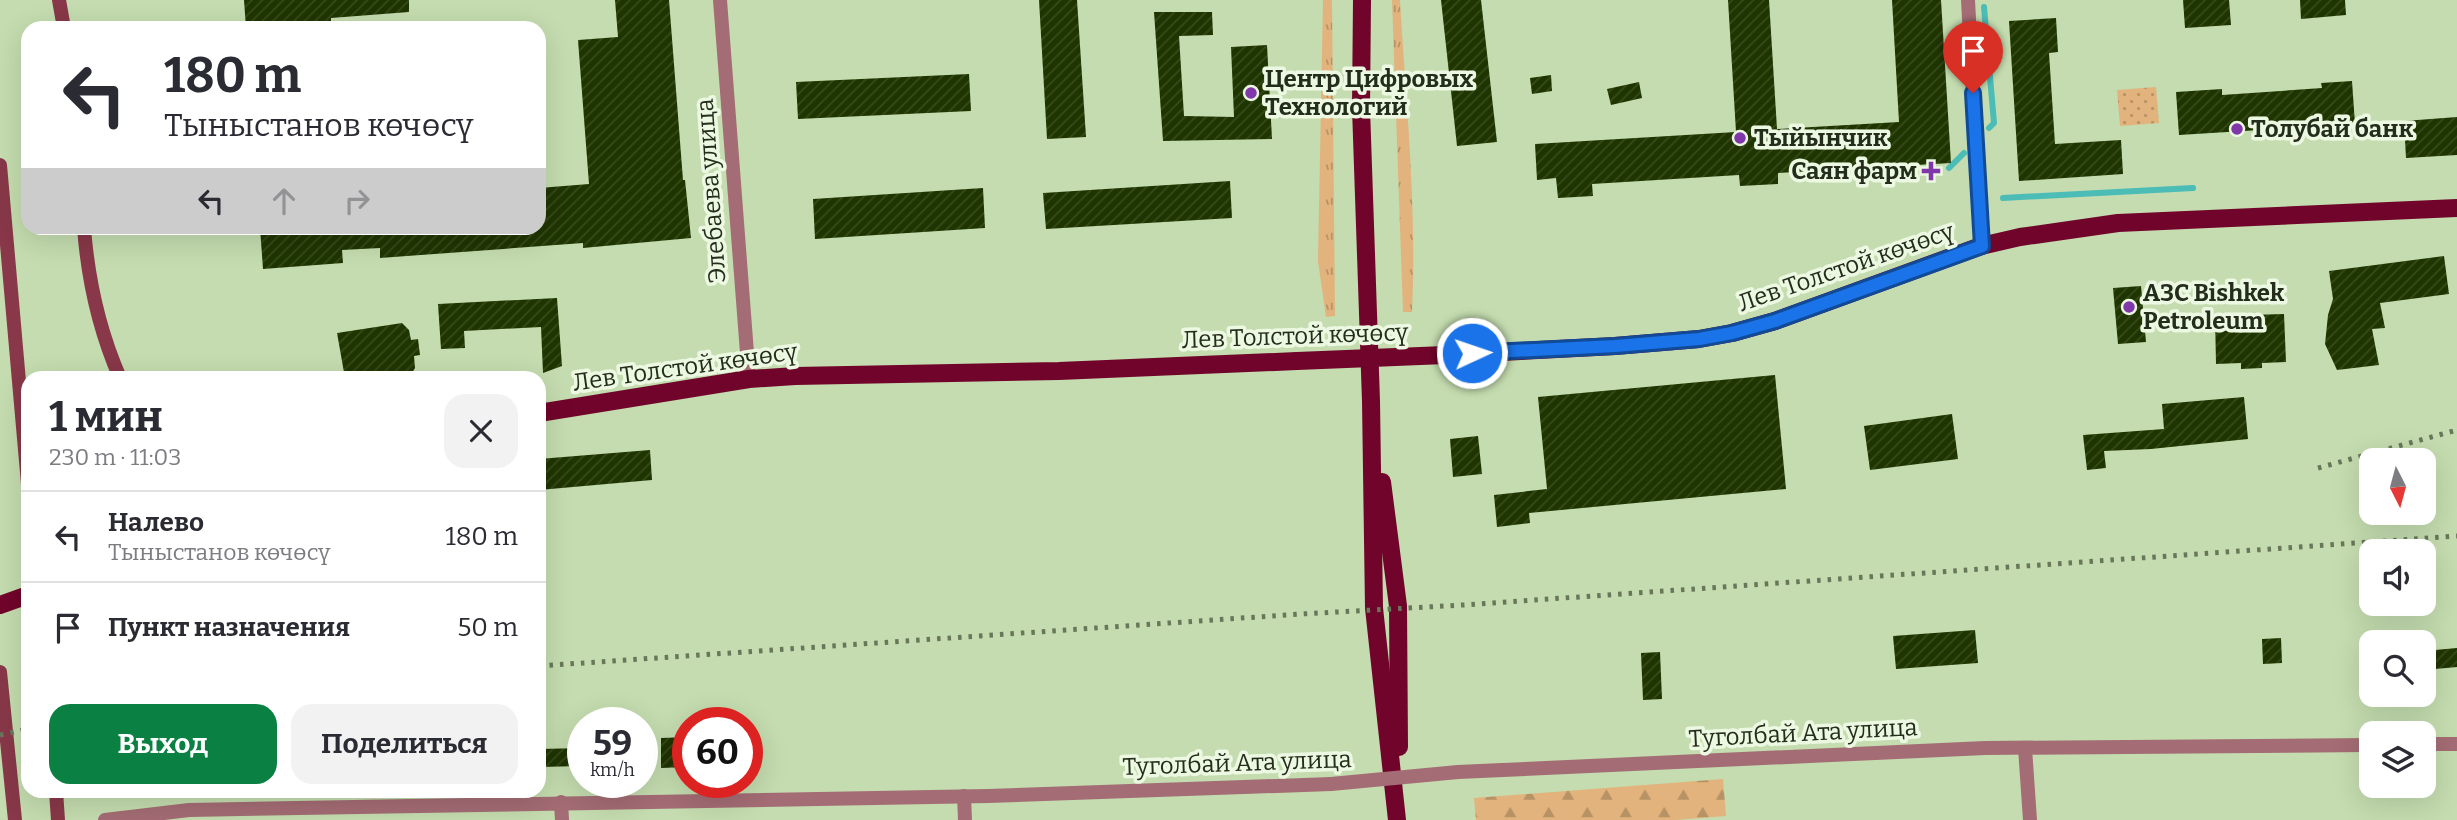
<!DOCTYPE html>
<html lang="ru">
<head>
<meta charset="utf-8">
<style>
  :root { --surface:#fff; --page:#f2f2f3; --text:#2b2b33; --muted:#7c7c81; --line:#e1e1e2; --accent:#0b8043 }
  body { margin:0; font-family:Bitter,serif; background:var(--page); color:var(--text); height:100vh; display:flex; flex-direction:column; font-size:26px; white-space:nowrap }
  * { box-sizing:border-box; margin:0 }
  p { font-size:23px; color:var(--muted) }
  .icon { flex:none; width:38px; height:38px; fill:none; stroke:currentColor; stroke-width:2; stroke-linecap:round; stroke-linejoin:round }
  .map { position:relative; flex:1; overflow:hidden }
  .side { position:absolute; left:21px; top:371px; width:525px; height:427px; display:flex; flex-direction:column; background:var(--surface); border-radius:21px; box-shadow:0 7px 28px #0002 }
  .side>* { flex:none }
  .guide { position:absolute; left:21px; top:21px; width:525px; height:214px; border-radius:21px; box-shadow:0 7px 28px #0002; background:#fff; color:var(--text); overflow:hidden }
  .needle { width:46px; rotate:174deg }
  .tools { position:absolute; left:2359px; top:448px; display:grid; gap:14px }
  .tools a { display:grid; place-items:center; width:77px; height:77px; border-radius:14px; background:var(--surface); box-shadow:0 7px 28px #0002; font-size:35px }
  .speed { position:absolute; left:567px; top:707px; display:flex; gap:14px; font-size:35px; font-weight:700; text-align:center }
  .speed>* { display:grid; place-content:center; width:91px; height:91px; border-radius:50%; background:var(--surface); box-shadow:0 7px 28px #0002; line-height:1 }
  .speed small { font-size:18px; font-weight:400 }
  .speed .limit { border:10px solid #d22; background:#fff; color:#111 }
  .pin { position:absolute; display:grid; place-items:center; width:60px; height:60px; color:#fff; margin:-72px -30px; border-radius:50% 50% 50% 0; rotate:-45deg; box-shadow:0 0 7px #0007 }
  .pin .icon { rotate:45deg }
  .me { position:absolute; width:77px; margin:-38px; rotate:87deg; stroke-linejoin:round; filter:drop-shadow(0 0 5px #0008) }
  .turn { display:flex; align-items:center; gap:24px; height:147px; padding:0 28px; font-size:32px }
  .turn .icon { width:91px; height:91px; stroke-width:2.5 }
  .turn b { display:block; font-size:49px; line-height:60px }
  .lanes { display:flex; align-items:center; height:66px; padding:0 28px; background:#0003; justify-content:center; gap:35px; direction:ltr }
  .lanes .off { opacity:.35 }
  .round { display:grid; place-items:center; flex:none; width:74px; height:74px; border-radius:21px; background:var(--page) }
  .headline { display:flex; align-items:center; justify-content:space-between; height:119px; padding:0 28px }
  h1 { font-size:42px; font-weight:700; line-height:52px }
  .button { display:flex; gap:14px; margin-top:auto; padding:14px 28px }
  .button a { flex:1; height:80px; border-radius:21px; background:var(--accent); color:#fff; font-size:28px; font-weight:700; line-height:80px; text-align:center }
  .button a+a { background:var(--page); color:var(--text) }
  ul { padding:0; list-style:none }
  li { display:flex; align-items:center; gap:21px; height:91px; padding:0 28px; border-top:2px solid var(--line) }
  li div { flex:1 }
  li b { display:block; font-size:26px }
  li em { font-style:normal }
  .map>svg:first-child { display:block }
  .grass { fill:url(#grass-tufts) }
  .forest { fill:url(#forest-firs) }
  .park { fill:url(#park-dots) }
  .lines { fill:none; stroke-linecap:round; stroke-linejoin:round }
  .stream { stroke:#4cbcb6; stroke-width:6 }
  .building { fill:url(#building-hatch) }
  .minor { stroke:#a46c74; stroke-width:14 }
  .tertiary { stroke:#a46c74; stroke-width:14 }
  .secondary { stroke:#883848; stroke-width:14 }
  .primary { stroke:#71042a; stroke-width:18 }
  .rail { stroke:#68775a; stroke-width:5; stroke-dasharray:3.5 7; stroke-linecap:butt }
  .tertiary-bridge { stroke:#a46c74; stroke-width:14 }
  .primary-bridge { stroke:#71042a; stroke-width:18 }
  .route-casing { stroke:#114b97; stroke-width:18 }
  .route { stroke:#1a73e8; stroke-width:12 }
  .poi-dot { fill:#7f37aa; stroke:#ecf8e1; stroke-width:2.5 }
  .labels { text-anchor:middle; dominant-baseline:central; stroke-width:7; stroke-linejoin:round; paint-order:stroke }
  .poi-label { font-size:24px; font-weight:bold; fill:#242d1b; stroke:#ecf8e1; text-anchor:start }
  .street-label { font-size:24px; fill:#242d1b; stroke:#ecf8e1 }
</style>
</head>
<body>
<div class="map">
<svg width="2457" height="820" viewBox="0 0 2457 820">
  <defs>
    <pattern id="grass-tufts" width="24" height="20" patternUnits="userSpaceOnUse" patternTransform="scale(1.75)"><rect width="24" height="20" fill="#e2b37c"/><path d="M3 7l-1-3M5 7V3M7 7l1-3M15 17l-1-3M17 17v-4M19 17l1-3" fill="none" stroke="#b79265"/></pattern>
    <pattern id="forest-firs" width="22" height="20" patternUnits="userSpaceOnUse" patternTransform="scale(1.75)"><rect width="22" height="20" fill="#e2b37c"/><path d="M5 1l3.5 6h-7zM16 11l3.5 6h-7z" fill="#b79265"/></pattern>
    <pattern id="park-dots" width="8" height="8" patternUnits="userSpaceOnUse" patternTransform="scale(1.75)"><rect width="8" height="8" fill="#e2b37c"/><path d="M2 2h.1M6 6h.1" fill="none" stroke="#b79265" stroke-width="1.8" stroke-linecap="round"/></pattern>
    <pattern id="building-hatch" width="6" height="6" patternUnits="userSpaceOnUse" patternTransform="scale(1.75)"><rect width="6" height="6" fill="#1f3500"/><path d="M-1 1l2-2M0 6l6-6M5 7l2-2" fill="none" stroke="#374a1c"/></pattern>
  </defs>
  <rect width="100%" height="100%" fill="#c4dcaf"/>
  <g class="grass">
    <polygon points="1323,0 1332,0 1335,316 1326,317 1318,261"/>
    <path d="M 1392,0 L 1400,0 C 1406,104 1417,208 1412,312 L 1403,312 Z"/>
  </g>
  <polygon class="forest" points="1723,779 1726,816 1676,820 1476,820 1474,798"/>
  <polygon class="park" points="2156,87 2159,123 2120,126 2117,90"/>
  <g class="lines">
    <g class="stream">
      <polyline points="1984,7 1994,123 1989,128"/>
      <polyline points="1949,168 1964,153"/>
      <polyline points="2003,198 2193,188"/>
    </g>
  </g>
  <g class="building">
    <polygon points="244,0 409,0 409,12 331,18 331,28 246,28"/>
    <polygon points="615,0 669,0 683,180 685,180 691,238 583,248 583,243 380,258 380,248 342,250 343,263 263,269 260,228 539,228 539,188 589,184 578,40 618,37"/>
    <polygon points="1039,0 1077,0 1086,137 1047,139"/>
    <polygon points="1441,0 1481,0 1497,142 1457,146"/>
    <polygon points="1728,0 1769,0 1777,129 1899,122 1892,0 1941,0 1951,163 1778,173 1778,184 1740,186 1739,175 1592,184 1593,196 1558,198 1556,178 1537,180 1535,144 1736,132"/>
    <polygon points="2183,0 2229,0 2231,25 2185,28"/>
    <polygon points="2300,0 2345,0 2346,15 2301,19"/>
    <polygon points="1154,12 1212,12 1213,35 1179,36 1184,116 1234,117 1231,47 1267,45 1272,139 1163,141"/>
    <polygon points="2056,18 2058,52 2049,53 2055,144 2121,140 2123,174 2019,181 2009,21"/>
    <polygon points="969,74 971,111 798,119 796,82"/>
    <polygon points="1551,75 1552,91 1532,94 1530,78"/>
    <polygon points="2352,81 2355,124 2179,135 2176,92 2222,89 2222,95 2322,88 2321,83"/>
    <polygon points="1639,82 1642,98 1611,105 1607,89"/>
    <polygon points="2457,117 2457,155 2406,158 2404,121"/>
    <polygon points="1230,181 1232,218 1046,229 1043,193"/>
    <polygon points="983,188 985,228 815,239 813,199"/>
    <polygon points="2444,256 2449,294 2380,303 2385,328 2372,329 2379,365 2337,370 2325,344 2328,315 2333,299 2329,271"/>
    <polygon points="2141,286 2146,342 2118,344 2113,288"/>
    <polygon points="557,298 562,366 543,373 541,327 464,331 465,348 441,349 438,304"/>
    <polygon points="2284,314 2286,362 2262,363 2262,368 2241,369 2241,363 2216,364 2215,316"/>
    <polygon points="402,323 409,330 411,340 418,339 420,355 414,356 415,368 409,378 345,378 337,333"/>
    <polygon points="1775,375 1786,489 1529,513 1530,523 1497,527 1494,495 1547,489 1538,397"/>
    <polygon points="2244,397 2248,439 2151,449 2104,451 2106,468 2087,470 2083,435 2164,429 2162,404"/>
    <polygon points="1952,414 1958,459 1870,470 1864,426"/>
    <polygon points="1478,436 1482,474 1453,477 1450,439"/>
    <polygon points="650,450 652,480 539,490 539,459"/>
    <polygon points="1975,630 1978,663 1896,669 1893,636"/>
    <polygon points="2281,638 2282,663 2263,664 2262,639"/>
    <polygon points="2457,648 2457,667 2424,670 2424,651"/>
    <polygon points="1660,652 1662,699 1643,700 1641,653"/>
    <polygon points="688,737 688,767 661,768 661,738"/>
    <polygon points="583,748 583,766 539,767 539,749"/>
  </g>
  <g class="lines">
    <g class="minor">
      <polyline points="720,0 749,379"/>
      <polyline points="1968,0 1981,246"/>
      <polyline points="2025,748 2030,820"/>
      <polyline points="964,796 965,820"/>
    </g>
    <g class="tertiary">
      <polyline points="2424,744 2457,744"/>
      <polyline points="1458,772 1985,748 2371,745"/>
      <polyline points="561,802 562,820"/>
      <polyline points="105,820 189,810 988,796 1331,784"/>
    </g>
    <g class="secondary">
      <polyline points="59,0 64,28"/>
      <polyline points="0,165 28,484"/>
      <path d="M 84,228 C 88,280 99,330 120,378"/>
      <polyline points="0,672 15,820"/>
      <polyline points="56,791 58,820"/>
    </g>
    <g class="primary">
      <polyline points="1362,0 1361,108 1371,401 1374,608 1397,820"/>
      <polyline points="1445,355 1615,346 1699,339 1732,333 1775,321 1981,246 2020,237 2118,223 2457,208"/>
      <polyline points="539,413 749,379 795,376 1059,371 1297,361"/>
      <polyline points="1382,482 1398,606 1399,747"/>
      <polyline points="0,605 28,595"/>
    </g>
    <g class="rail">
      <polyline points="2318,468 2457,430"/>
      <polyline points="539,666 1301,614 1463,605 2457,536"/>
      <polyline points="0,735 28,729"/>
    </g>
    <polyline class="tertiary-bridge" points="1331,784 1458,772"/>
    <polyline class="primary-bridge" points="1297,361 1445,355"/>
  </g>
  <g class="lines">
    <defs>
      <polyline id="route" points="1472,353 1615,346 1699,339 1732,333 1775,321 1982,246 1973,93"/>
    </defs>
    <use href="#route" class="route-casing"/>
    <use href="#route" class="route"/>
  </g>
  <g class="poi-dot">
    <circle cx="1251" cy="93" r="7"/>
    <circle cx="2237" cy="129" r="7"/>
    <circle cx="1740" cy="138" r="7"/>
    <path d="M1927.5 160.5h7v7h7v7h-7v7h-7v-7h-7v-7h7z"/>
    <circle cx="2129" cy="307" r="7"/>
  </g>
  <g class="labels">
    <g class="poi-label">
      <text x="1265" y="79">Центр Цифровых<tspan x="1265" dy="28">Технологий</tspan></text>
      <text x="2251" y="129">Толубай банк</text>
      <text x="1754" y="138">Тыйынчик</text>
      <text x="1917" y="171" text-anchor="end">Саян фарм</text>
      <text x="2143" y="293">АЗС Bishkek<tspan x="2143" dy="28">Petroleum</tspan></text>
    </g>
    <g class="street-label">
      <text transform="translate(711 191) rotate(-94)">Элебаева улица</text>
      <text transform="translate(1846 267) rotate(-19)">Лев Толстой көчөсү</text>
      <text transform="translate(1295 336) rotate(-2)">Лев Толстой көчөсү</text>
      <text transform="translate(685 367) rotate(-8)">Лев Толстой көчөсү</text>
      <text transform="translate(1803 733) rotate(-3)">Туголбай Ата улица</text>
      <text transform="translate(1237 763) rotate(-2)">Туголбай Ата улица</text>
    </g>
  </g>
</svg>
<div class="tools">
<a><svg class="needle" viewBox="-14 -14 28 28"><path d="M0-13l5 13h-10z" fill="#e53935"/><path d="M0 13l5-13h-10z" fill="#7c7c81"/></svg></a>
<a><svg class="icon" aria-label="sound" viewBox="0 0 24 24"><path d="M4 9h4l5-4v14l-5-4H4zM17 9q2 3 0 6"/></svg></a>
<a><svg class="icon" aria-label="search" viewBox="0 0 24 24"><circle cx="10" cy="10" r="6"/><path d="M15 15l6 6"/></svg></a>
<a><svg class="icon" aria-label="layers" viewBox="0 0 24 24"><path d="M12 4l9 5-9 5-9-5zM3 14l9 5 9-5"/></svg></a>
</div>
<div class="speed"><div>59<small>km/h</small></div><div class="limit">60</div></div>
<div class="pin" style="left:1973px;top:93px;background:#d93025"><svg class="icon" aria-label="arrive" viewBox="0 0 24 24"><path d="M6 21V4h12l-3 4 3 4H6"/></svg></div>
<svg class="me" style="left:1472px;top:353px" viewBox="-20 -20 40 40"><circle r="17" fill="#1a73e8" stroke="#fff" stroke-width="3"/><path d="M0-11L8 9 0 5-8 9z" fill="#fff"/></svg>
<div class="guide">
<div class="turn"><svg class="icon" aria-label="left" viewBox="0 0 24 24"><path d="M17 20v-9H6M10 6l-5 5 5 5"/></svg><div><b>180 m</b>Тыныстанов көчөсү</div></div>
<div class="lanes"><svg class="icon" aria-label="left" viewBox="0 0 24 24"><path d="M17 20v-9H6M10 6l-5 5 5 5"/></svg><svg class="icon off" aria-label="ahead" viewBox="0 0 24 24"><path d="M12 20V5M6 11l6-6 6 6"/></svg><svg class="icon off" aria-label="right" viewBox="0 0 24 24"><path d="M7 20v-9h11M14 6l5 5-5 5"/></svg></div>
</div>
<section class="side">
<div class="headline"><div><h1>1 мин</h1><p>230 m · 11:03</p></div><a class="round"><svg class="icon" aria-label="close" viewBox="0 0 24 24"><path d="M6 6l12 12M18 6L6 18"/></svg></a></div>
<ul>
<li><svg class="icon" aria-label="left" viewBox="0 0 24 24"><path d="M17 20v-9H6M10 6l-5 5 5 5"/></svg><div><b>Налево</b><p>Тыныстанов көчөсү</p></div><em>180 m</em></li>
<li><svg class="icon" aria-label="arrive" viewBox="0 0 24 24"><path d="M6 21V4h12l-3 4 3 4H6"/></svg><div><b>Пункт назначения</b></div><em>50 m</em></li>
</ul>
<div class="button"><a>Выход</a><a>Поделиться</a></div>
</section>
</div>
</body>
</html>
